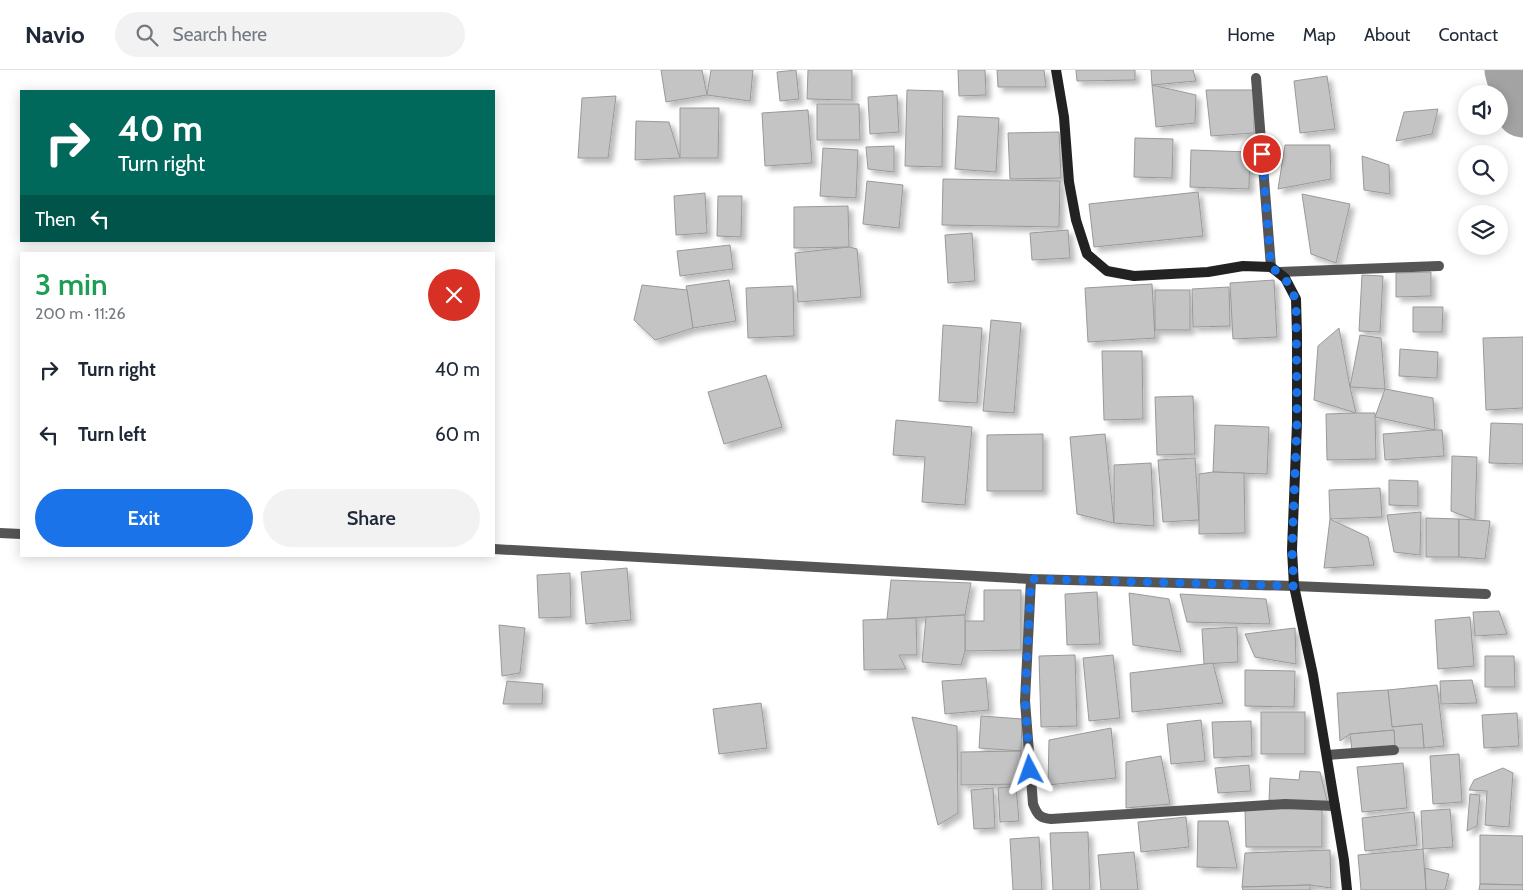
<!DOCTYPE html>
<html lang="en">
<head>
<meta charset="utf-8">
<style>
  :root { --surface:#fff; --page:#f2f2f3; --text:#1f2937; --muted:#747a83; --line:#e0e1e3; --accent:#1a73e8 }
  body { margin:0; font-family:Cabin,sans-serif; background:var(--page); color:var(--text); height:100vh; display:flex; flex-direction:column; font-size:19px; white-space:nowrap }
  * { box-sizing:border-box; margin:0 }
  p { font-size:16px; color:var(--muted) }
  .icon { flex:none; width:28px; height:28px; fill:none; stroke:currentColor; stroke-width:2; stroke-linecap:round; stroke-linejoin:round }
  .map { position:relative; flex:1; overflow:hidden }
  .drawer { position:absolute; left:20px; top:182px; width:475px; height:305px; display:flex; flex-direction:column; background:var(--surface); border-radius:0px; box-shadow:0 2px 12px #0003 }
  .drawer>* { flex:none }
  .guide { position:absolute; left:20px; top:20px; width:475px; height:152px; border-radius:0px; box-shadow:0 2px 12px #0003; background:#00695c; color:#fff; overflow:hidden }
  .tools { position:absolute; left:1458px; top:15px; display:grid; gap:10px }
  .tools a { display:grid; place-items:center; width:50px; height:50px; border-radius:50%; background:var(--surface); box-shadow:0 2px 12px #0003; font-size:25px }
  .pin { position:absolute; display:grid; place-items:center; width:42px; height:42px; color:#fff; margin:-21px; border:2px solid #fff; border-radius:50%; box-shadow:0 1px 5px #0007 }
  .me { position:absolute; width:55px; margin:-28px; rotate:356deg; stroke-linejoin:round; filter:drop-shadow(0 0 4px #0008) }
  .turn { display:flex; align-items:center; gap:18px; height:105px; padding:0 15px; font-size:22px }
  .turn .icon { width:65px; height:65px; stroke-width:2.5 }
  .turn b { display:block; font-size:35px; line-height:42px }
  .then { display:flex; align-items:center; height:48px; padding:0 15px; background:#0003; gap:10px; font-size:19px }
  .round { display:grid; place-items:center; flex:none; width:52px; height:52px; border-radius:26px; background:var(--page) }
  .summary { display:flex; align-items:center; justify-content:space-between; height:85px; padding:0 15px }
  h1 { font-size:30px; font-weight:600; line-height:38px; color:#1e9e55 }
  .cta { display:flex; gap:10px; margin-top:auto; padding:10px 15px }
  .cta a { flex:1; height:58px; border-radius:30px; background:var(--accent); color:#fff; font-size:20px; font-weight:600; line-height:58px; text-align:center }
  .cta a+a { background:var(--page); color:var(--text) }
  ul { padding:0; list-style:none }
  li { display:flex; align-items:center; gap:15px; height:65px; padding:0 15px }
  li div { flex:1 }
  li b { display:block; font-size:19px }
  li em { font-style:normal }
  header { display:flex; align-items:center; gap:30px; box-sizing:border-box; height:70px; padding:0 25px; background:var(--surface); border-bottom:1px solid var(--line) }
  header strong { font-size:24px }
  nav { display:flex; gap:28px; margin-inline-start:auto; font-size:18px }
  .search { width:350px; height:45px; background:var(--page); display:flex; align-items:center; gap:12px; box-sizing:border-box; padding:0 18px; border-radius:28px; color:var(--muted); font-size:19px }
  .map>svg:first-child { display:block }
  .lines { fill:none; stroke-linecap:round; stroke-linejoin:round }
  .river { stroke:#a3a3a3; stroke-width:55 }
  .building { fill:#c4c4c4; stroke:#999; filter:url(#shadow) }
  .street { stroke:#555; stroke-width:10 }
  .secondary { stroke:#222; stroke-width:10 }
  .route { stroke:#1a73e8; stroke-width:9; stroke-dasharray:0 16.2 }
</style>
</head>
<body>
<header>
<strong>Navio</strong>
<div class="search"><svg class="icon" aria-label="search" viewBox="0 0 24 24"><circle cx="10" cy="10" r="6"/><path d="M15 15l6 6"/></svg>Search here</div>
<nav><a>Home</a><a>Map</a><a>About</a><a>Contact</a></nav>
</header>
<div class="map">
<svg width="1523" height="820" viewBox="0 0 1523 820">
  <defs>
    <filter id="shadow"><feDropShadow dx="4.5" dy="4.5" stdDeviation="2.5" flood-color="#0004"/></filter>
  </defs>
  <rect width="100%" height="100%" fill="#fff"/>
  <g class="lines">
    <polyline class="river" points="1512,0 1523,40"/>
  </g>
  <g class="building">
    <polygon points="661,0 702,0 707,25 666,32"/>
    <polygon points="711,0 753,0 750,31 707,25"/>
    <polygon points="796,0 799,29 780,31 777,2"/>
    <polygon points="808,0 852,0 852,30 807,29"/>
    <polygon points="958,0 985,0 986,25 959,26"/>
    <polygon points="997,0 1044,0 1046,17 998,17"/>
    <polygon points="1076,0 1135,0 1135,10 1077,11"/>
    <polygon points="1151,0 1193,0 1196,11 1152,15"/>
    <polygon points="1327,6 1335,59 1300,63 1294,11"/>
    <polygon points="1152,15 1196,25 1195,53 1156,57"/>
    <polygon points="907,20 943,21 942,97 905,96"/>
    <polygon points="1206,20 1254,20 1254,63 1211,66"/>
    <polygon points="897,25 899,62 870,64 868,27"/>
    <polygon points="616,26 608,88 578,88 582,28"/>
    <polygon points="817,34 859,34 860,70 817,70"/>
    <polygon points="680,38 719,38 718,88 680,88"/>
    <polygon points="1438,39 1432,64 1396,71 1404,42"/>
    <polygon points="808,40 812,93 765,96 762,43"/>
    <polygon points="958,46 999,48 996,102 955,99"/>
    <polygon points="636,51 669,52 680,88 635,90"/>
    <polygon points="1059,62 1061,108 1010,109 1008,63"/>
    <polygon points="1135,68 1173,69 1172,108 1134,107"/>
    <polygon points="1285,75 1330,75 1331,109 1278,119"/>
    <polygon points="894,76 894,102 868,99 866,77"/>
    <polygon points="823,78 858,80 856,128 820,126"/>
    <polygon points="1191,80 1250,82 1249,119 1190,117"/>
    <polygon points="1362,86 1389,95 1390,124 1364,120"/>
    <polygon points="943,109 1060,111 1059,157 942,155"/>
    <polygon points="867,111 903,115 899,158 863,154"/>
    <polygon points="1198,122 1203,166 1094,177 1089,134"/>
    <polygon points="705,123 707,163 676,165 674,126"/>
    <polygon points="1302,124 1350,134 1336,193 1311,184"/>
    <polygon points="718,126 742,126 741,167 717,166"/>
    <polygon points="848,136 849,177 794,178 794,137"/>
    <polygon points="1068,160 1070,188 1032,190 1030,163"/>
    <polygon points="972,163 975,211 948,213 945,165"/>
    <polygon points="730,175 733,199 680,206 677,181"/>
    <polygon points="849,177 857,179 861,227 798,232 795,183"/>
    <polygon points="1431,202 1431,226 1396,227 1396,203"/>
    <polygon points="1362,205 1383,206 1380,262 1359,261"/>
    <polygon points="729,210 736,251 693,258 686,216"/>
    <polygon points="1274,210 1277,267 1233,269 1230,213"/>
    <polygon points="1152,214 1155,268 1088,272 1085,218"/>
    <polygon points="642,215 687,220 693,258 655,270 634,250"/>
    <polygon points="793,216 794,266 748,268 746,218"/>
    <polygon points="1229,217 1230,256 1193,257 1192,219"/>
    <rect x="1155" y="220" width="35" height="40"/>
    <polygon points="1413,237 1443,237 1442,262 1413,262"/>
    <polygon points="991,250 1021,253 1014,343 983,341"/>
    <polygon points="943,255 982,258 977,333 939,331"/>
    <polygon points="1339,258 1350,317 1356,343 1314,330 1318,276"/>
    <polygon points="1360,265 1381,268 1385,319 1350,317"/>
    <polygon points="1523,267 1523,338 1486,340 1483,268"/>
    <polygon points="1400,279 1438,282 1437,308 1399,306"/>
    <polygon points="1102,281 1142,281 1143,349 1104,350"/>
    <polygon points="766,305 782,357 724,374 708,322"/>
    <polygon points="1385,319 1433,328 1435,360 1375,347"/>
    <polygon points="1193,326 1195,384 1157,385 1155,327"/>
    <polygon points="1356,343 1375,343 1376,389 1327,390 1326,344"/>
    <polygon points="896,350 972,357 965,435 922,432 925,387 893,385"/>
    <polygon points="1491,353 1523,354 1523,394 1489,393"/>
    <polygon points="1215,355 1269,357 1267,404 1213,402"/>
    <polygon points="1435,360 1442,360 1444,386 1385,390 1383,364"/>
    <polygon points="1043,364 1043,421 987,421 987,365"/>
    <polygon points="1105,364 1114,453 1077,444 1070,367"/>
    <polygon points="1452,386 1477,387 1475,450 1451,441"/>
    <polygon points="1195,388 1199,450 1163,452 1158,390"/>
    <polygon points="1151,393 1154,456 1114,453 1114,395"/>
    <polygon points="1213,402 1244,403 1245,463 1199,464 1199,404"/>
    <polygon points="1389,410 1418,411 1418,436 1389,435"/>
    <polygon points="1380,418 1382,447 1330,449 1329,420"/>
    <polygon points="1421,442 1420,485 1394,482 1387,445"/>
    <polygon points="1426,448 1459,449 1459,487 1426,487"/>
    <polygon points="1330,449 1368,467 1374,495 1324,498"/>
    <polygon points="1459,449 1490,451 1485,489 1459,487"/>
    <polygon points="627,498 631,550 586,554 581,502"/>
    <polygon points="570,503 571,547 539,548 537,505"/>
    <polygon points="891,510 971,513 965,545 887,549"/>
    <polygon points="984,520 1021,520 1021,580 965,581 965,551 984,551"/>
    <polygon points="1097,522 1100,574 1067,575 1065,524"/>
    <polygon points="1129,523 1169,529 1181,582 1133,575"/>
    <polygon points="1180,524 1266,529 1270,554 1187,552"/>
    <polygon points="1499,541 1507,564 1475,566 1473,542"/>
    <polygon points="965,545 965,581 961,595 922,592 926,547"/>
    <polygon points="1470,547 1474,596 1438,599 1435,550"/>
    <polygon points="916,548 917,585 899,585 906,599 864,600 863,550"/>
    <polygon points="499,555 525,558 520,603 502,606"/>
    <polygon points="1237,557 1238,592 1204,594 1202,559"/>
    <polygon points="1295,558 1296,594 1255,587 1245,564"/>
    <polygon points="1075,585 1077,656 1041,657 1039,586"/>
    <polygon points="1113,585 1120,648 1089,651 1083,588"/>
    <polygon points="1485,586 1514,586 1515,617 1485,617"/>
    <polygon points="1213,593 1223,633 1132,642 1130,603"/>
    <polygon points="1245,600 1295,601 1294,637 1245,636"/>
    <polygon points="986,608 989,640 945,644 942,611"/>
    <polygon points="1472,610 1477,633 1441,634 1440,611"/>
    <polygon points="507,611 543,614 542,634 503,634"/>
    <polygon points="1437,615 1444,676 1424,678 1422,654 1392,657 1388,620"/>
    <polygon points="1388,620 1392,657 1422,654 1424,678 1395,678 1394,660 1350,664 1340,671 1337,623"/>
    <polygon points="761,633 767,678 719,684 713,639"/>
    <rect x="1261" y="642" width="44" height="42"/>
    <polygon points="1517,643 1519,676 1484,678 1482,645"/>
    <polygon points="981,646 1022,649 1021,681 979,678"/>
    <polygon points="912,647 957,656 958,743 938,755"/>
    <polygon points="1201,650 1205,691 1171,694 1167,654"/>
    <polygon points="1251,651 1252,686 1214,688 1212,652"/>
    <polygon points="1111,658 1116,708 1048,715 1049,670"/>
    <polygon points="1394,660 1395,678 1352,681 1350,664"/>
    <polygon points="1021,681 1022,714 961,715 961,682"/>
    <polygon points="1459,684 1462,732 1433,734 1430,686"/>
    <polygon points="1161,686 1170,734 1126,738 1126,692"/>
    <polygon points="1403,693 1407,738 1362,742 1357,697"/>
    <polygon points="1249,695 1251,721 1218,723 1215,698"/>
    <polygon points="1503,698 1513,703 1509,757 1485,755 1487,721 1469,720 1474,710"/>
    <polygon points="1300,701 1320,702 1328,735 1269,730 1270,708 1299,710"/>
    <polygon points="1016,716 1019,751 1000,752 998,718"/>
    <polygon points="993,718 995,758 974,759 971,720"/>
    <polygon points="1470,724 1480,725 1477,756 1467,761"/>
    <polygon points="1245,738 1322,738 1322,777 1246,777"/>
    <polygon points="1450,739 1453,777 1423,779 1421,741"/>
    <polygon points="1414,742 1417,775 1365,781 1362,748"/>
    <polygon points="1186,747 1189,777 1141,782 1138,752"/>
    <polygon points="1198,751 1228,751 1237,798 1197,797"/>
    <polygon points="1088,762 1090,820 1053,820 1050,763"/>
    <polygon points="1480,765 1523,766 1523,815 1480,814"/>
    <polygon points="1039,767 1042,820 1013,820 1010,769"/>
    <polygon points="1423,779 1426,820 1361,820 1358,785"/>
    <polygon points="1330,780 1331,818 1310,815 1242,817 1245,783"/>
    <polygon points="1134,782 1138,820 1101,820 1098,785"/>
    <polygon points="1425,798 1449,804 1445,820 1426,820"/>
    <polygon points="1480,814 1523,815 1523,820 1479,820"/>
    <polygon points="1310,815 1310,820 1243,820 1242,817"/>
  </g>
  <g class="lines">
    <g class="street">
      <polyline points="1256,8 1271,197"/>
      <polyline points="1279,202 1439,196"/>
      <polyline points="0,463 21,464"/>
      <polyline points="494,479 1031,509 1294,516 1486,524"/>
      <path d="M 1031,509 L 1025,631 L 1033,734 C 1037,744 1039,748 1051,749 L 1285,734 L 1335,736"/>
      <polyline points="1327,685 1394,680"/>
    </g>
    <polyline class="secondary" points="1056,0 1064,47 1069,112 1076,150 1087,184 1107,201 1134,206 1208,202 1243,196 1271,197 1285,208 1296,229 1297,264 1297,353 1292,480 1294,516 1313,605 1344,790 1347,820"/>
  </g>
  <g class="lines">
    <polyline class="route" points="1030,700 1025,631 1031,509 1294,516 1292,480 1297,353 1296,230 1285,208 1271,197 1262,84"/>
  </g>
</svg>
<div class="tools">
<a><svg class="icon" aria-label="sound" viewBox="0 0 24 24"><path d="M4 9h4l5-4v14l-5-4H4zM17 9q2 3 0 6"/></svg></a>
<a><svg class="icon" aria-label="search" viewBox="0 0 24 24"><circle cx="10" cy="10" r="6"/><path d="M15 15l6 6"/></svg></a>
<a><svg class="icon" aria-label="layers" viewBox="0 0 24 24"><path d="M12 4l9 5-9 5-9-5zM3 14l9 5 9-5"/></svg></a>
</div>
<div class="pin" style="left:1262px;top:84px;background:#d93025"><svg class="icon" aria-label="arrive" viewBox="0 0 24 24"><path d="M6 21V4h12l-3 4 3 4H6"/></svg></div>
<svg class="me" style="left:1030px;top:700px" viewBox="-20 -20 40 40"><path d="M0-17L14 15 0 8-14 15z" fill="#1a73e8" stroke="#fff" stroke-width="4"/></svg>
<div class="guide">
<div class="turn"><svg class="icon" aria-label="right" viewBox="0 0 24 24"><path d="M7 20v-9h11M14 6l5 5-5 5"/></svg><div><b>40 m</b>Turn right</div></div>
<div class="then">Then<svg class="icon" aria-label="left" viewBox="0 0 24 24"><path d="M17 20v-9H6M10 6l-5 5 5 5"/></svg></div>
</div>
<section class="drawer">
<div class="summary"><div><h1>3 min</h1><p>200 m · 11:26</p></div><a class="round" style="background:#d93025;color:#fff"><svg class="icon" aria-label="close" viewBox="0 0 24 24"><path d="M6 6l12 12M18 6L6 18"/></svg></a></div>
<ul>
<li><svg class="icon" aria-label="right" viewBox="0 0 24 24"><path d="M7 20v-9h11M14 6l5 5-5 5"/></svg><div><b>Turn right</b></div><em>40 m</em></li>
<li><svg class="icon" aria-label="left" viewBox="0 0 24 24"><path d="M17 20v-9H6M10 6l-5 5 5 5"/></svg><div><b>Turn left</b></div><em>60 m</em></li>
</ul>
<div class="cta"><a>Exit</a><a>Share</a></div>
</section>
</div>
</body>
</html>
